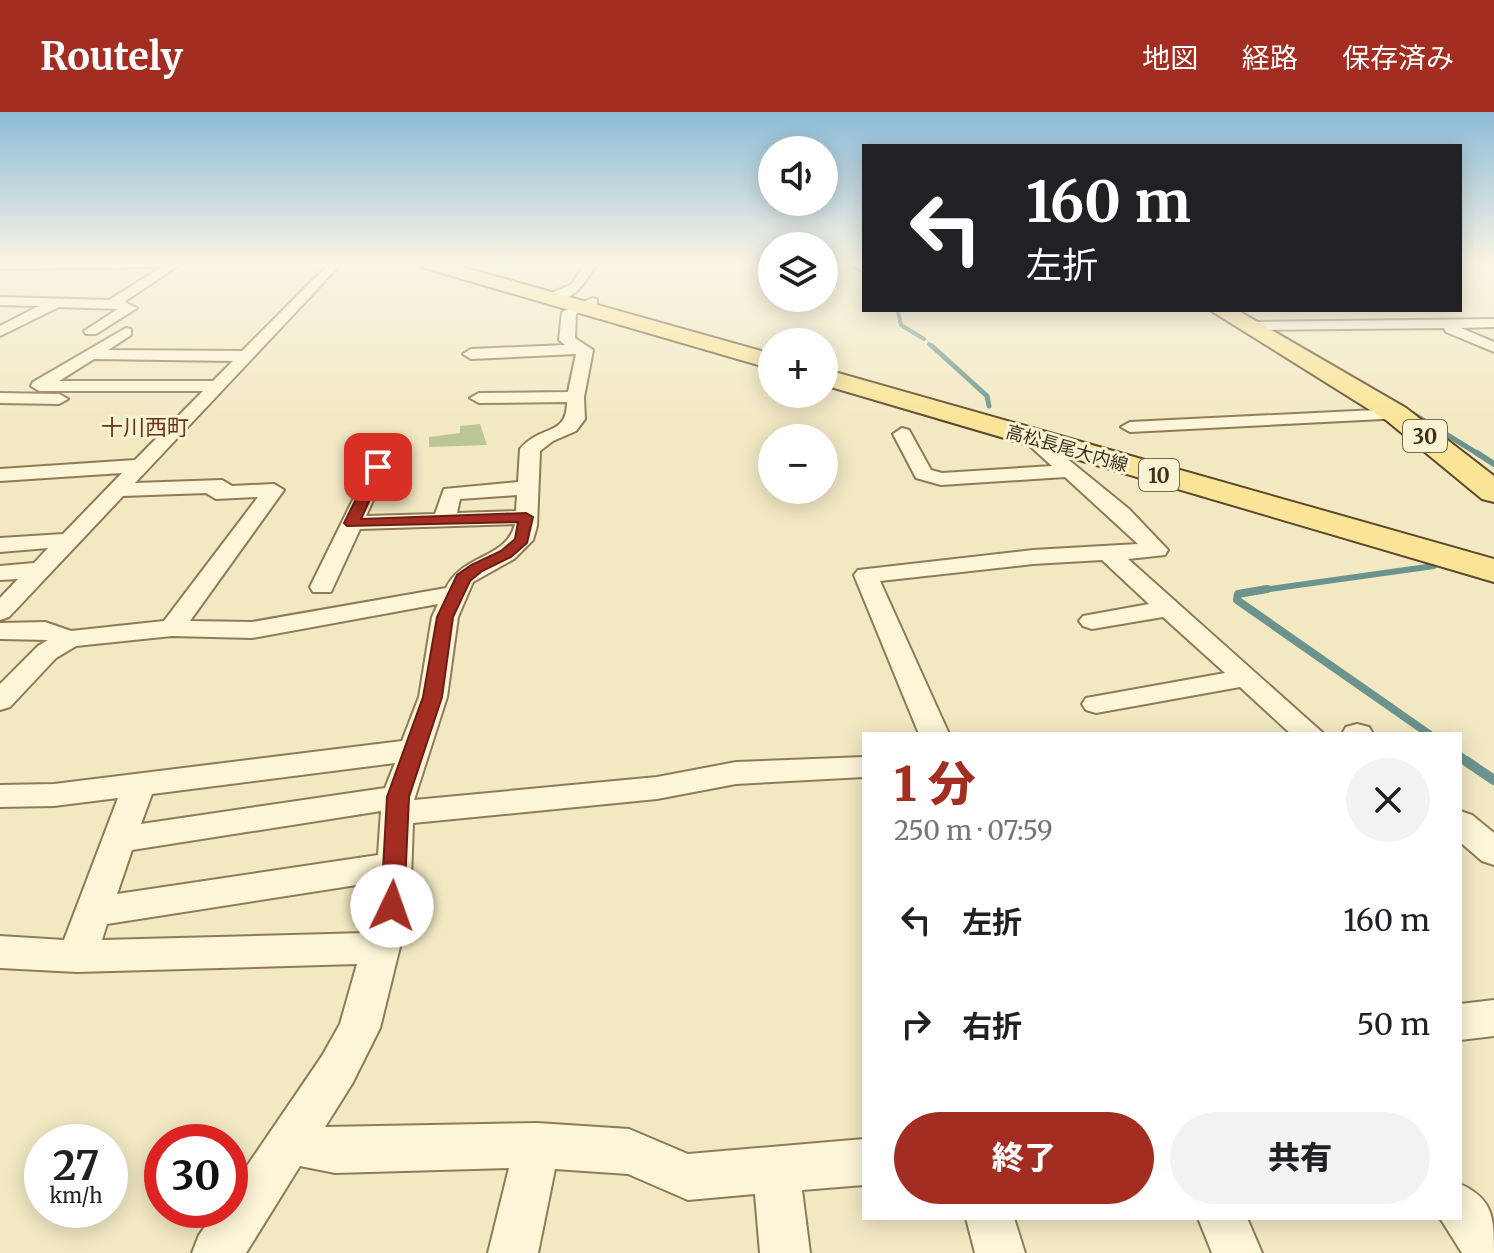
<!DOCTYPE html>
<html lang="ja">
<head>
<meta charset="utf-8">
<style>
  :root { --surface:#fff; --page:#f2f2f2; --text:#202124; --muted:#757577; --accent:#a42d21 }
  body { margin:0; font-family:Merriweather,"Noto Sans JP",serif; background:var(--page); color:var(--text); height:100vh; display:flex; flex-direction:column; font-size:30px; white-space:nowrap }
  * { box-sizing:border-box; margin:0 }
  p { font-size:26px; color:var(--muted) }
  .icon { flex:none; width:44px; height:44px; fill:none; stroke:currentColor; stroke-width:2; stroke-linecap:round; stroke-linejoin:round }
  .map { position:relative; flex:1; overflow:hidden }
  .drawer { position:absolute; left:862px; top:620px; width:600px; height:488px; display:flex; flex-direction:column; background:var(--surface); border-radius:0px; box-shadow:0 4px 20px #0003 }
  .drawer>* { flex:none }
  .guide { position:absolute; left:862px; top:32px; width:600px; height:168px; border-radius:0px; box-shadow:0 4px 20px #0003; background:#202124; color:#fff; overflow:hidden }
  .controls { position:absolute; left:758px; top:24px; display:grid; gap:16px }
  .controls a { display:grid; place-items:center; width:80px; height:80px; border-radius:50%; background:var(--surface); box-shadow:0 4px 20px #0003; font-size:40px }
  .speed { position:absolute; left:24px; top:1012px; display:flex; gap:16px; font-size:40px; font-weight:700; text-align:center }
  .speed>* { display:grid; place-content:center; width:104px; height:104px; border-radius:50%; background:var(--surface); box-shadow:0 4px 20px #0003; line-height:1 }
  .speed small { font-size:20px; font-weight:400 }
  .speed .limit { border:12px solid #d22; background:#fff; color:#111 }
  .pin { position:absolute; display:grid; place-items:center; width:68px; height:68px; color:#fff; margin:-34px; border-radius:16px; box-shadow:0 4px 12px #0006 }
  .me { position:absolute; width:88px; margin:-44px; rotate:3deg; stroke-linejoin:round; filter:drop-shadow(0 0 6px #0008) }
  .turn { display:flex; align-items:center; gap:28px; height:168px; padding:0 32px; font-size:36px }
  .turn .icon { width:104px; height:104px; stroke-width:2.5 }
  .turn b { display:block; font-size:56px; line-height:68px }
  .round { display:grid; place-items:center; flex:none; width:84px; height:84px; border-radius:42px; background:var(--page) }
  .overview { display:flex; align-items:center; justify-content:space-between; height:136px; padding:0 32px }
  h1 { font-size:48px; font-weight:800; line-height:60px; color:var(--accent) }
  .button { display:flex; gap:16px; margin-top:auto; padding:16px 32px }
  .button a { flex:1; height:92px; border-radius:48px; background:var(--accent); color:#fff; font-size:32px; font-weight:800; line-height:92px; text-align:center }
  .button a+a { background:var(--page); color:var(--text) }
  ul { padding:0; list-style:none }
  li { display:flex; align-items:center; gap:24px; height:104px; padding:0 32px }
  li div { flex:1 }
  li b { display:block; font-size:30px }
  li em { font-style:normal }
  header { display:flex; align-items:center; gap:48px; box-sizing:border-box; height:112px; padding:0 40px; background:var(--accent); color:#fff }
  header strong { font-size:38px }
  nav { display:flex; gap:44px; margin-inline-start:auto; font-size:28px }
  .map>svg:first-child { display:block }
  .cemetery { fill:#bbc695 }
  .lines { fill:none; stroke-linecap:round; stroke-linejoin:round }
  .stream-far4 { stroke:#6b948e; stroke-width:4 }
  .stream-far3 { stroke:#6b948e; stroke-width:5 }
  .stream-far2 { stroke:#6b948e; stroke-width:6 }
  .stream-far1 { stroke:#6b948e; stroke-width:8 }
  .stream { stroke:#6b948e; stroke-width:10 }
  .minor-casing { stroke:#8f7a57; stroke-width:4 }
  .primary-casing { stroke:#5c472c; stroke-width:4 }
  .minor { fill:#fcf5d7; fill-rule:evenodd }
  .primary { fill:#f9e497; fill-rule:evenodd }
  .route { fill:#a42d21; stroke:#6b1d15; stroke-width:2 }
  .labels { text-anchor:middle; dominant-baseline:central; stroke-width:6; stroke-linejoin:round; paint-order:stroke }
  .far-street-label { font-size:18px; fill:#3d301d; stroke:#f9f2d3 }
  .shield { fill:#f9f2d3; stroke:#756a54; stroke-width:2 }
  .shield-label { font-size:20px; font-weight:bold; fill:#3d301d }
  .far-quarter-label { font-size:22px; fill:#6e3218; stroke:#f9f2d3 }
</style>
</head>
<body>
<header>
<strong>Routely</strong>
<nav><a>地図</a><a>経路</a><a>保存済み</a></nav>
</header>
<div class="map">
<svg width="1494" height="1141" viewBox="0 0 1494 1141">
  <rect width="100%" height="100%" fill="#f2e9c3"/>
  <polygon class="cemetery" points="480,312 487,333 429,335 429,325 460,321 460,314"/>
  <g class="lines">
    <g class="stream-far4">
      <polyline points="845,151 864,159"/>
      <polyline points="898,200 901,213 924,227"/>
      <polyline points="929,232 934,236"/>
    </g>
    <g class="stream-far3">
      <polyline points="932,234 987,284 989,294"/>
      <polyline points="1413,302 1480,343"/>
    </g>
    <g class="stream-far2">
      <polyline points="1477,341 1494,352"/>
      <polyline points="1255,479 1434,454"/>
    </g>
    <g class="stream-far1">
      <polyline points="1267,477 1238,482 1237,488 1429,622"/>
      <polyline points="1460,644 1469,651"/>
    </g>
    <polyline class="stream" points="1466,649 1494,668"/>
    <defs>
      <g id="minor">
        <polygon points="0,151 161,151 155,155 0,157"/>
        <polygon points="168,151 182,151 124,190 137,196 96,222 86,222 84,219 118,197 59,195 0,224 0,214 39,194 0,193 0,185 109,188"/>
        <path d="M 330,151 L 342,151 L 135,371 L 222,368 L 232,374 L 274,372 L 284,378 L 190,509 L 252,510 L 446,476 C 462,442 507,447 515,412 L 360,417 L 331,480 L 313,480 L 310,475 L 371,351 L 378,349 L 388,355 L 366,404 L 435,402 L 444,377 L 518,370 L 520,337 C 541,312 567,325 567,290 L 479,291 L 470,286 L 479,281 L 568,280 L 576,242 L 471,247 L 463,242 L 471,237 L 565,233 L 559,228 L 562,200 L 592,186 L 597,187 L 597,193 L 576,202 L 575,226 L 593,238 L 584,285 L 585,307 L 576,319 L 553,329 L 540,339 L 537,414 L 533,428 L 514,447 L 473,470 L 458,505 L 447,585 L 414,688 L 657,665 L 736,650 L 864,645 L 864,665 L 736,672 L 657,687 L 413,711 L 410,794 L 380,916 L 352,972 L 325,1015 L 537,1011 L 629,1017 L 688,1042 L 864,1027 L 864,1073 L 802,1078 L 810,1141 L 760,1141 L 755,1082 L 688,1088 L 628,1062 L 555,1057 L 538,1141 L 488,1141 L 509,1056 L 335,1061 L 300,1054 L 246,1141 L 192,1141 L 199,1123 L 217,1098 L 230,1098 L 230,1079 L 322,944 L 340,912 L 357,852 L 77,860 L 0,856 L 0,824 L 64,828 L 118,686 L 54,694 L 0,695 L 0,673 L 54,672 L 402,629 L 419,585 L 432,505 L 438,492 L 252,526 L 172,524 L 76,534 L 56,546 L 10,595 L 0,598 L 0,572 L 38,534 L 48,528 L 0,527 L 0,511 L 45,510 L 71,519 L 164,509 L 258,385 L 216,387 L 206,381 L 123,384 L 9,505 L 0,508 L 0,486 L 18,467 L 0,468 L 0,454 L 34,451 L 48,436 L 0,440 L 0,426 L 63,422 L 122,361 L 0,369 L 0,357 L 135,348 L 203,279 L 39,279 L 31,274 L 33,270 L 126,216 L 131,217 L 131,223 L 108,238 L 242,239 ZM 94,247 L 233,249 L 213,269 L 59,269 ZM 517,383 L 516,399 L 457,401 L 460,387 ZM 395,651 L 385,676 L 141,712 L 152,682 ZM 381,699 L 378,743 L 117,782 L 132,738 ZM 376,770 L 374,794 L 366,821 L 102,828 L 107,812 Z"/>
        <path d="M 585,151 L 597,151 C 586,170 573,192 547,189 L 547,183 L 572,172 Z"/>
        <polygon points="847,151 864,151 864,160"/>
        <polygon points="1494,207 1494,215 1461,216 1494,230 1494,240 1446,220 1444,216 1249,218 1242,214 1249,210"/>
        <polygon points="0,281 59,282 68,287 59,292 0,291"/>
        <polygon points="1396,297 1402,298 1405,302 1402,306 1130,320 1121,315 1130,310"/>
        <polygon points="902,316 909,318 931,358 942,361 1052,354 1031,335 1041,327 1055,327 1057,331 1054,336 1129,397 1168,438 1165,443 1128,447 1324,622 1291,622 1240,575 1096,601 1086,598 1082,592 1086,586 1225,561 1163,505 1092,517 1083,514 1079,509 1083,504 1149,492 1102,448 1033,452 880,469 949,622 919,622 854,463 858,458 1033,438 1138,432 1065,365 941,373 916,366 893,322"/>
        <polygon points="1357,612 1369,615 1373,622 1342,622 1346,615"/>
        <polygon points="1460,699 1472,703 1494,721 1494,753 1482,749 1460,730"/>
        <polygon points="1494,888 1494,924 1460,928 1460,892"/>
        <path d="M 1460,1072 C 1494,1087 1494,1107 1494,1141 L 1462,1141 L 1440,1106 L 1460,1106 Z"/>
        <polygon points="966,1106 1014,1106 1025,1141 975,1141"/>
        <polygon points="1198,1106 1247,1106 1262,1141 1212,1141"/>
      </g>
      <g id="primary">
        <polygon points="418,151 448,151 772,242 772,257 421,155"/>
        <polygon points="1210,198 1237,198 1406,296 1494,364 1494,390 1482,387 1386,308"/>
        <polygon points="824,257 1494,447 1494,470 824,273"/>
      </g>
    </defs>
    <use href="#minor" class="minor-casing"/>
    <use href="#primary" class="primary-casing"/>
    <use href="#minor" class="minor"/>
    <use href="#primary" class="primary"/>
  </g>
  <linearGradient id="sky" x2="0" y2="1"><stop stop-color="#8dbbd8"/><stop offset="0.49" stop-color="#f9f5e4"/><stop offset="1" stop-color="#f9f5e4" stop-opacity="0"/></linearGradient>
  <rect width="1494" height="310" fill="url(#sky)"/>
  <polygon class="route" points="378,351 385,355 361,407 526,401 533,405 527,431 511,445 482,459 470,469 453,505 442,585 409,685 404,794 401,801 392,804 384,801 381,794 387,685 423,585 437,505 457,463 471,453 501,439 515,427 518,410 347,414 344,411 372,355"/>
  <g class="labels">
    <g class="far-street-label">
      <text transform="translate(1067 336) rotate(16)">高松長尾大内線</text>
    </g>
    <g class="shield">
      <rect x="1403" y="308" width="44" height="32" rx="6"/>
      <rect x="1139" y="347" width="40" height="32" rx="6"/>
    </g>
    <g class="shield-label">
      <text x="1425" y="324">30</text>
      <text x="1159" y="363">10</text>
    </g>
    <g class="far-quarter-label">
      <text x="145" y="315">十川西町</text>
    </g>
  </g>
</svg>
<div class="controls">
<a><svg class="icon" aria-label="sound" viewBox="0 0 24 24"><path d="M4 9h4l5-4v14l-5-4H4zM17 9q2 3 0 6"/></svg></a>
<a><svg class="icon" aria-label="layers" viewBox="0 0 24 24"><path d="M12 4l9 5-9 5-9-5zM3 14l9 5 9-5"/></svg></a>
<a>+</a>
<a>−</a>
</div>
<div class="speed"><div>27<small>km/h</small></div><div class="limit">30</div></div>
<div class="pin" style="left:378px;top:355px;background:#d93025"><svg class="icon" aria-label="arrive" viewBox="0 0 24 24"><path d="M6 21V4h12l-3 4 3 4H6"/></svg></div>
<svg class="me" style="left:392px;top:794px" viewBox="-20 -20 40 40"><circle r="19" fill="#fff"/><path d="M0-13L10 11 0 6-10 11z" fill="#a42d21"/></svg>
<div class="guide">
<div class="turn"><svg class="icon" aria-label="left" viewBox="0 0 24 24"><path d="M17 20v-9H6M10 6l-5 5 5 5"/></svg><div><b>160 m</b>左折</div></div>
</div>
<section class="drawer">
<div class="overview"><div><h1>1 分</h1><p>250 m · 07:59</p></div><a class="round"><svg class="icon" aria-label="close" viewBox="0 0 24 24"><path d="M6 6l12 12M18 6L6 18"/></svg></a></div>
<ul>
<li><svg class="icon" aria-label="left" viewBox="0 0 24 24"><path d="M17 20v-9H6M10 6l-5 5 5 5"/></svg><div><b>左折</b></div><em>160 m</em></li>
<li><svg class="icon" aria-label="right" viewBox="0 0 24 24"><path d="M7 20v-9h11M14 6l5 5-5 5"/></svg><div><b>右折</b></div><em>50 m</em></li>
</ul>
<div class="button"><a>終了</a><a>共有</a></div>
</section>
</div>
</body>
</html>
